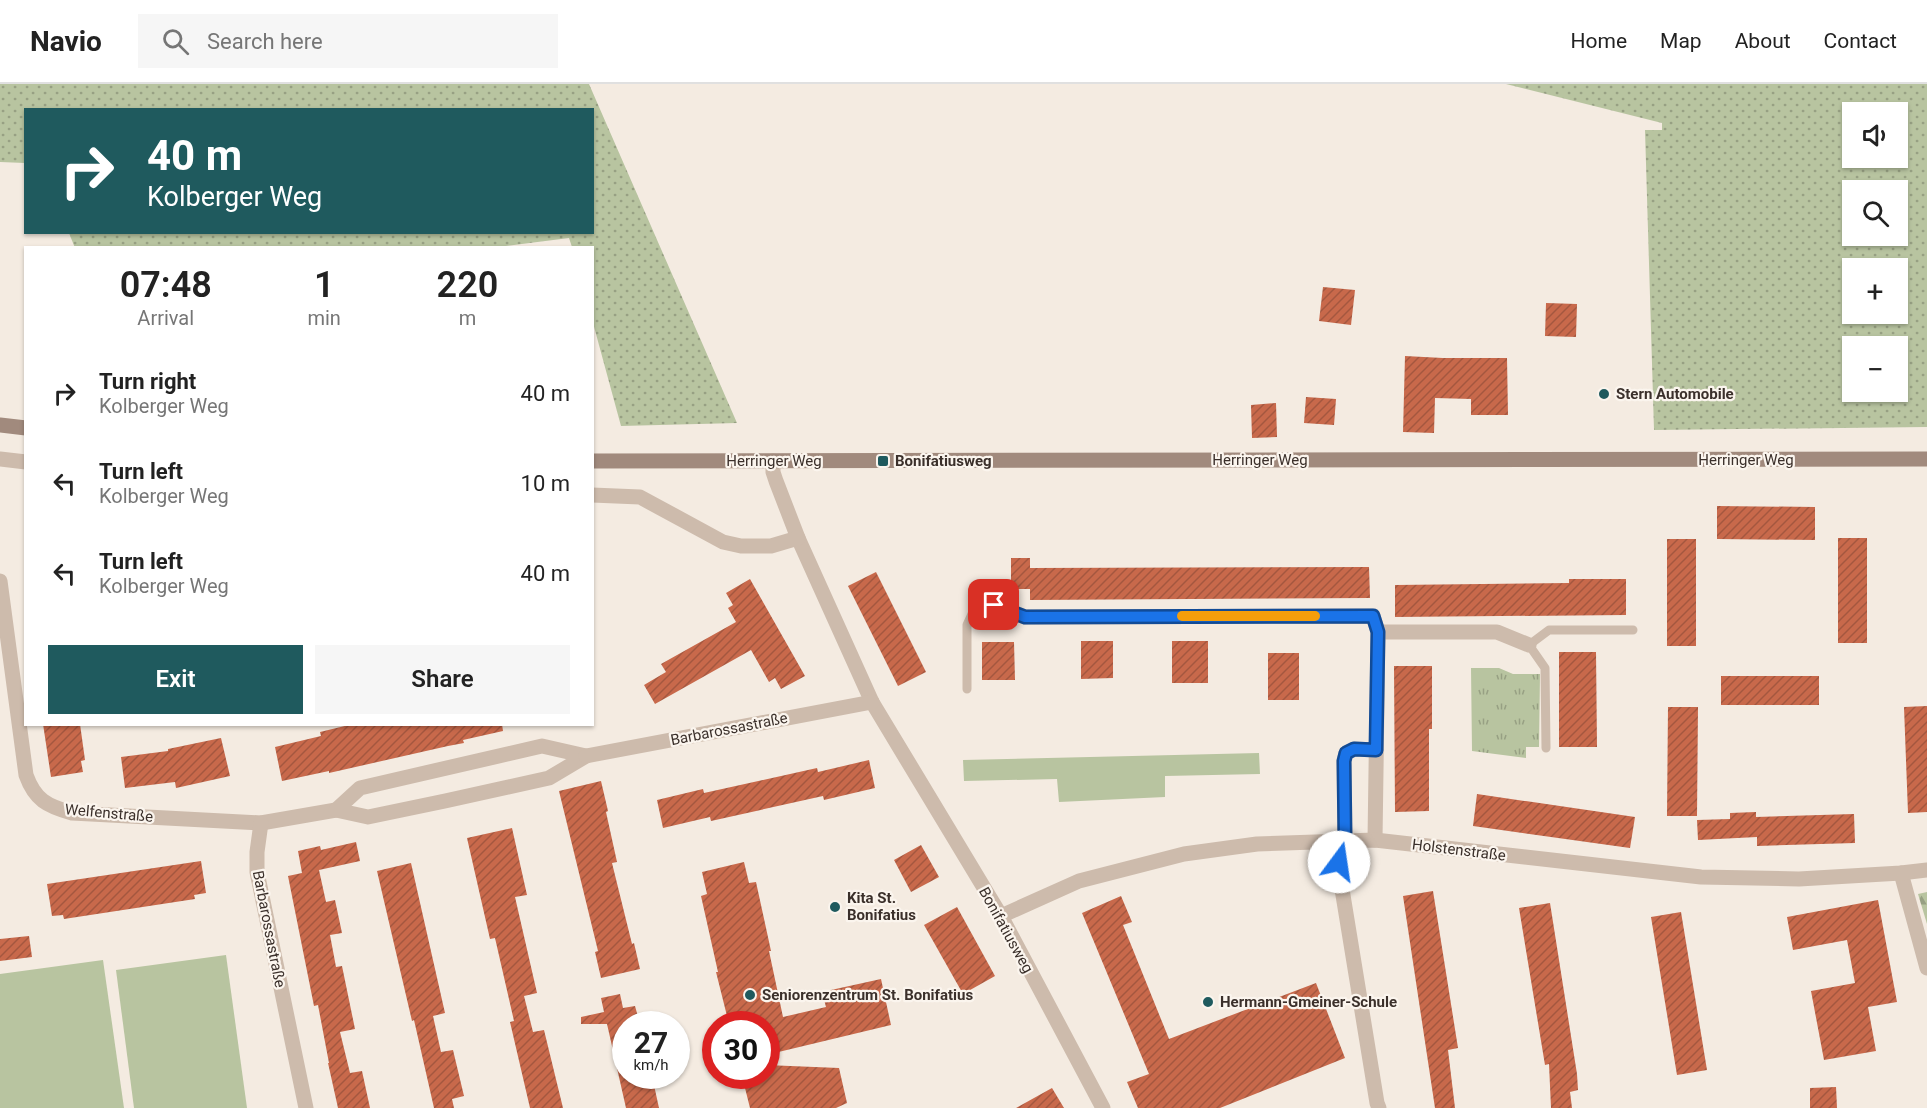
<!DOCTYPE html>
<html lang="en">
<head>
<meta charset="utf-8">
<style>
  :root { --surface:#fff; --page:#f6f6f6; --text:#222; --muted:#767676; --line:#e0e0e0; --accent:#1f5a5e }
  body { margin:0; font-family:Roboto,sans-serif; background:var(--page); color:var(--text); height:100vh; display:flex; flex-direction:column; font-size:22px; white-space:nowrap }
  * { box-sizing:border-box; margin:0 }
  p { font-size:20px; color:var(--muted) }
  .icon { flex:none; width:33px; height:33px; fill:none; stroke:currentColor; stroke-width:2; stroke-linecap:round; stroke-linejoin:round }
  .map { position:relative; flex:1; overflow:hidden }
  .details { position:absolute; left:24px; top:162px; width:570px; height:480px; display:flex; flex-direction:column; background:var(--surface); border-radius:0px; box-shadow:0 2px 4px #0004 }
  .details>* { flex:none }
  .hud { position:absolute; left:24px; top:24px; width:570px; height:126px; border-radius:0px; box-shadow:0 2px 4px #0004; background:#1f5a5e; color:#fff; overflow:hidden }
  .controls { position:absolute; left:1842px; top:18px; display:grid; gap:12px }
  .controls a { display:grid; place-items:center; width:66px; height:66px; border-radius:0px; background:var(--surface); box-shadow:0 2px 4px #0004; font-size:30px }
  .speed { position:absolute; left:612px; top:927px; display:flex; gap:12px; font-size:30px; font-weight:700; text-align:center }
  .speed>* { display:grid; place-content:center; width:78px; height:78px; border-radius:50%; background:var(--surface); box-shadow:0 2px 4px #0004; line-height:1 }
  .speed small { font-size:15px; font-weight:400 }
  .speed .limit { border:9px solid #d22; background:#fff; color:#111 }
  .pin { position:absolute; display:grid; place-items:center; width:51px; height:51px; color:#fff; margin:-26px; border-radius:12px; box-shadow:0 3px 9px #0006 }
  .me { position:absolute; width:66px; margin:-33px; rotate:14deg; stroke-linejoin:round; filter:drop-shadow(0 0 4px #0008) }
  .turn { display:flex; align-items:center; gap:21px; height:126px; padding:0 24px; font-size:27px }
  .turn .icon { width:78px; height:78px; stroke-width:2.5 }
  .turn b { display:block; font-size:42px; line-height:51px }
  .eta { display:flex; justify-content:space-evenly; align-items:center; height:102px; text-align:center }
  .eta b { font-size:36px; font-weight:600; line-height:42px }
  .action { display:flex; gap:12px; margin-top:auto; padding:12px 24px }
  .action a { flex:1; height:69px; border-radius:0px; background:var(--accent); color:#fff; font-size:24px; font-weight:600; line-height:69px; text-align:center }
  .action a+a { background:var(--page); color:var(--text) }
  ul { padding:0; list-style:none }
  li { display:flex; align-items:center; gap:18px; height:90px; padding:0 24px }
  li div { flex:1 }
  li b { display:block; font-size:22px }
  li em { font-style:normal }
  header { display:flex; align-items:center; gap:36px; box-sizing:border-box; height:84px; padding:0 30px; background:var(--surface); border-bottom:2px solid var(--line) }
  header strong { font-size:28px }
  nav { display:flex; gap:33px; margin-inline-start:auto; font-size:21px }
  .search { width:420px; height:54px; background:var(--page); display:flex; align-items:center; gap:15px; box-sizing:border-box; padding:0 21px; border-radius:0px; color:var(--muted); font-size:22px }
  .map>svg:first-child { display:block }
  .grass { fill:url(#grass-dots); fill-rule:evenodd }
  .forest { fill:url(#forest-firs) }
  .park { fill:url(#park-tufts) }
  .pitch { fill:#b8c4a0 }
  .building { fill:url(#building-hatch) }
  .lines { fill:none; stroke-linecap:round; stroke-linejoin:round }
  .service { stroke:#cdbbac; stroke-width:9 }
  .minor { stroke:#cdbbac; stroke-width:15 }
  .secondary { stroke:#a18a7d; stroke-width:15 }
  .route-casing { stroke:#114b97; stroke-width:15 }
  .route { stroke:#1a73e8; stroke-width:10 }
  .slow { stroke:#f59e0b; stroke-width:10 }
  .poi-dot { fill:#1f5a5e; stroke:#fbf5ee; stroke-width:2 }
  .labels { text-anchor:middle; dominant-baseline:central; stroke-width:4.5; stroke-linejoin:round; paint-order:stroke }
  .poi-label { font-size:15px; font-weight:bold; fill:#3b302b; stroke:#fbf5ee; text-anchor:start }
  .street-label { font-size:15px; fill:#3b302b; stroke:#fbf5ee }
</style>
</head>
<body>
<header>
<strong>Navio</strong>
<div class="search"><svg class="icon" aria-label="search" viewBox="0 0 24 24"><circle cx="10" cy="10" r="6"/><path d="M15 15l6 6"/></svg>Search here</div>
<nav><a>Home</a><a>Map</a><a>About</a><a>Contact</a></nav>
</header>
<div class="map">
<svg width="1927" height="1024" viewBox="0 0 1927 1024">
  <defs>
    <pattern id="grass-dots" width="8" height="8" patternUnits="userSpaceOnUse" patternTransform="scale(1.5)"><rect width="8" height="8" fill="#b8c4a0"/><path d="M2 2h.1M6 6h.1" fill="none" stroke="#97a083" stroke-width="1.8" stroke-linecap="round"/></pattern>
    <pattern id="forest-firs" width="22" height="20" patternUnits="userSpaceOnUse" patternTransform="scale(1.5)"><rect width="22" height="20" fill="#b8c4a0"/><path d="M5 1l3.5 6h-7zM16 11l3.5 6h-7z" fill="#97a083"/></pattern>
    <pattern id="park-tufts" width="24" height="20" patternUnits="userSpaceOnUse" patternTransform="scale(1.5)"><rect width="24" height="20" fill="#b8c4a0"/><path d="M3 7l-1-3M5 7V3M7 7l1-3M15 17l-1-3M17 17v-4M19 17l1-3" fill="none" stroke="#97a083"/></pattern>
    <pattern id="building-hatch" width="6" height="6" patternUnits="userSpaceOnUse" patternTransform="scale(1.5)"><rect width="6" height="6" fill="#c8694b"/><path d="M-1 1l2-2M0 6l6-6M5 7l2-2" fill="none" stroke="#a4573f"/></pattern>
  </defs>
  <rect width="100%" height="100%" fill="#f4ebe1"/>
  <g class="grass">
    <polygon points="0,0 589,0 737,339 621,342 593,239 592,164 572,163 569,154 489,164 75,164 69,149 592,148 592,26 26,26 25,79 0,78"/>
    <path d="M 1506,0 L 1927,0 L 1927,343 L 1654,346 L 1645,46 L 1662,46 L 1662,39 ZM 1852,28 L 1898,28 L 1898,74 L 1852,74 ZM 1852,106 L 1898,106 L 1898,152 L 1852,152 ZM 1898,184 L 1898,230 L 1852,230 L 1852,184 ZM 1898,262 L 1898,308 L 1852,308 L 1852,262 Z"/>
  </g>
  <polygon class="forest" points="1927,808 1927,840 1918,810"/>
  <polygon class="park" points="1471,584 1499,584 1513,590 1540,590 1539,663 1526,663 1526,674 1472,667"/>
  <g class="pitch">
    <polygon points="1259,669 1260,690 1165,692 1165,713 1059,718 1057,695 964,697 963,676"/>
    <polygon points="226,871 247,1024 134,1024 116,886"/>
    <polygon points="103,876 124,1024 0,1024 0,890"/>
  </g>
  <g class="building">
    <polygon points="1323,203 1355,206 1351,241 1319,237"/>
    <polygon points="1546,219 1577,220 1576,253 1545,252"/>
    <polygon points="1405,272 1443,274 1507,274 1508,331 1471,331 1471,315 1435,314 1434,349 1403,348"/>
    <polygon points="1306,313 1336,315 1334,341 1304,339"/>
    <polygon points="1276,319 1277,353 1252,354 1251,321"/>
    <polygon points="1717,422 1815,423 1815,456 1717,455"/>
    <rect x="1838" y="454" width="29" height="105"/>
    <rect x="1667" y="455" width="29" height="107"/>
    <polygon points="1011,474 1030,474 1030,484 1369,483 1370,514 1030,516 1030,505 1011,505"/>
    <polygon points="876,488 926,588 898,602 848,502"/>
    <polygon points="750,495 805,592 781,605 775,594 769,598 751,566 655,620 644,601 666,588 661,580 736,538 728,524 733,521 726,509"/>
    <polygon points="1569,495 1626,495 1626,531 1395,533 1395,501 1569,499"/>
    <polygon points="1081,557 1113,557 1113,594 1081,595"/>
    <rect x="1172" y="557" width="36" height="42"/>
    <polygon points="982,558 1014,558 1015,596 982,596"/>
    <polygon points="1559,568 1596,568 1597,663 1559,663"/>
    <rect x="1268" y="569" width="31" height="47"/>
    <polygon points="1394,582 1432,582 1432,645 1429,645 1429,727 1395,728"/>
    <rect x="1721" y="592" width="98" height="29"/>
    <polygon points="1927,622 1927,728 1908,729 1904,623"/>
    <polygon points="1668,623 1698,623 1697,732 1667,732"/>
    <polygon points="43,640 80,640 85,676 81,677 83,688 51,693"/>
    <polygon points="353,640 502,640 503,647 463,656 464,659 448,662 329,689 329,687 282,697 275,663 321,652 320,648"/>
    <polygon points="221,654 230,692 176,704 175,698 125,704 121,673 168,667 168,665"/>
    <polygon points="869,676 875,704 824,716 823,712 711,737 710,733 663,744 657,716 703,705 704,709 817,684 818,688"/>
    <polygon points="601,697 608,727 606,728 617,778 612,779 632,860 634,859 640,885 601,894 595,868 598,867 559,707"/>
    <polygon points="1477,710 1635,733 1630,764 1473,742"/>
    <polygon points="1756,728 1756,733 1854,730 1855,759 1757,762 1757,753 1698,756 1697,736 1730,735 1730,729"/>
    <polygon points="512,744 527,811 515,813 537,909 524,912 533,948 544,946 563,1024 530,1024 510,938 514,937 495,854 490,855 467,754"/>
    <polygon points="356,758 360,777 319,786 326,818 335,816 342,849 330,851 336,883 342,882 355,945 340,948 350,989 362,987 370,1024 338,1024 328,979 329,979 318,921 314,922 288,792 302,789 298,767 320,762 321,766"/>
    <polygon points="921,761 939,793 911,808 894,776"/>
    <polygon points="201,777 206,809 194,811 195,815 64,835 63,831 52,832 47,800"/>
    <polygon points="744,778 749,799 756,798 771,867 769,867 783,933 826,923 822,908 881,895 891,941 766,971 766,940 729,940 716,888 718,888 701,812 707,810 702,788"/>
    <polygon points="411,779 445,929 433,932 441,968 453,966 464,1012 452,1015 454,1024 434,1024 414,936 412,937 377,787"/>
    <polygon points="1433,807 1458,964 1448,966 1455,1024 1435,1024 1403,812"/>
    <polygon points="1121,812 1132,838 1123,841 1169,955 1316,899 1345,974 1220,1024 1138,1024 1127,998 1149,990 1082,829"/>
    <polygon points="1878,816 1897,918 1868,923 1876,967 1824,976 1811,907 1855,899 1847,856 1793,866 1787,833"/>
    <polygon points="1550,819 1577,990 1578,1006 1570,1008 1572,1024 1551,1024 1549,980 1545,981 1519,824"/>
    <polygon points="957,823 995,892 963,910 924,841"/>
    <polygon points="1681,828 1707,986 1677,991 1651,833"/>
    <polygon points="29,852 32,873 0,877 0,855"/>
    <polygon points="620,910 623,924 635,922 640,940 626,940 626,992 652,992 659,1024 626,1024 607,940 581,940 581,933 604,928 601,914"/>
    <polygon points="766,981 839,984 847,1019 836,1024 750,1024 742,992 766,992"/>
    <polygon points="1836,1003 1837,1024 1810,1024 1810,1004"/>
    <polygon points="1052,1004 1064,1024 1016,1024"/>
  </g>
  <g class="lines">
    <g class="service">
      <polyline points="967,605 967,541 979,515"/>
      <polyline points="1546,664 1545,584 1529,561 1549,546 1633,546"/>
    </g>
    <g class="minor">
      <polyline points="0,375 26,378"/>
      <polyline points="773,377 773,388 776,397 798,454 872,618 1001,832 1103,1024"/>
      <polyline points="592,411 640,413 723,458 741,462 771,462 798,454"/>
      <path d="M 0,497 L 26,691 C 35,716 47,722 72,729 L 261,739 L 336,726"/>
      <polyline points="979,515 1025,533 1373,532 1378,548 1375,756"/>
      <polyline points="1378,548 1497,548 1529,561"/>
      <polygon points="542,662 586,672 549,694 445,717 368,733 336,726 360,704"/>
      <polyline points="586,672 872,618"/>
      <polyline points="261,739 257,768 257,788 306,1024"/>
      <polyline points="1337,757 1341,799 1377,1019 1379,1024"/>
      <polyline points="1345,757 1344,677 1346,669 1354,665 1376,666"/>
      <polyline points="1901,789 1927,884"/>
      <polyline points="1001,832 1079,797 1184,770 1257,760 1375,756 1701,793 1799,795 1901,789 1927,786"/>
    </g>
    <g class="secondary">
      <polyline points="0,341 26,344"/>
      <polyline points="592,377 1927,375"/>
    </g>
  </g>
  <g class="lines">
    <defs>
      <polyline id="route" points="994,521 1025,533 1373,532 1378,548 1376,666 1354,665 1346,669 1344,677 1345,757 1337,757 1339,778"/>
    </defs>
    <use href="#route" class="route-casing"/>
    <use href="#route" class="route"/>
    <polyline class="slow" points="1182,532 1315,532"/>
  </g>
  <g class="poi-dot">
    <circle cx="1604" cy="310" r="6"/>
    <rect x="877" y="371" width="12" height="12" rx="3"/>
    <circle cx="835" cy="823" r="6"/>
    <circle cx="750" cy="911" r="6"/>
    <circle cx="1208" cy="918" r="6"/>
  </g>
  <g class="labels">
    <g class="poi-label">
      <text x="1616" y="310">Stern Automobile</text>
      <text x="895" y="377">Bonifatiusweg</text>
      <text x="847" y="814">Kita St.<tspan x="847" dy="17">Bonifatius</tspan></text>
      <text x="762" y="911">Seniorenzentrum St. Bonifatius</text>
      <text x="1220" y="918">Hermann-Gmeiner-Schule</text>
    </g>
    <g class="street-label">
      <text x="1260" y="376">Herringer Weg</text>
      <text x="1746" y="376">Herringer Weg</text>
      <text x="774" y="377">Herringer Weg</text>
      <text transform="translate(729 645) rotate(-11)">Barbarossastraße</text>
      <text transform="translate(109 729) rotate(5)">Welfenstraße</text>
      <text transform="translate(1459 766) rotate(7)">Holstenstraße</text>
      <text transform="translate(269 845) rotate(79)">Barbarossastraße</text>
      <text transform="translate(1006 846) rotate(61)">Bonifatiusweg</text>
    </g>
  </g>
</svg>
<div class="controls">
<a><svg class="icon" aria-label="sound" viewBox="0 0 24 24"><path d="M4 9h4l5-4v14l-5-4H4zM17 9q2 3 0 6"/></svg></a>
<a><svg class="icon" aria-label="search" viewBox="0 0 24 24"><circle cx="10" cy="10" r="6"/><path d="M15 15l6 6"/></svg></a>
<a>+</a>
<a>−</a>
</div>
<div class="speed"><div>27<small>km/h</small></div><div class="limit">30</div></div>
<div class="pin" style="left:994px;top:521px;background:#d93025"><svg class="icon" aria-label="arrive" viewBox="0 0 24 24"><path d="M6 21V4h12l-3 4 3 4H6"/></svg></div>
<svg class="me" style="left:1339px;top:778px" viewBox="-20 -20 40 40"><circle r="19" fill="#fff"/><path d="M0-13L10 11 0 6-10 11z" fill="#1a73e8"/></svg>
<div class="hud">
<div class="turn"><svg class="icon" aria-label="right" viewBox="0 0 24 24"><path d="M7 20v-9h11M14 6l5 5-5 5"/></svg><div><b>40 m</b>Kolberger Weg</div></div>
</div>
<section class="details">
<div class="eta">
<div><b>07:48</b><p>Arrival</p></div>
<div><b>1</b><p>min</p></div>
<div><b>220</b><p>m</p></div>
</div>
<ul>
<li><svg class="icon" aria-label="right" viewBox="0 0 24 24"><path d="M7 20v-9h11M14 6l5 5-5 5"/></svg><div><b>Turn right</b><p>Kolberger Weg</p></div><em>40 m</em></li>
<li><svg class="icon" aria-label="left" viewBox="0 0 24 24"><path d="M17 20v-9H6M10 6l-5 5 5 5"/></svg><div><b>Turn left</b><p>Kolberger Weg</p></div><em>10 m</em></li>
<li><svg class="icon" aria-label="left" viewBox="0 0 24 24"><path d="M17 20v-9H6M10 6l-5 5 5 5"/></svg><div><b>Turn left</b><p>Kolberger Weg</p></div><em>40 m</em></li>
</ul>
<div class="action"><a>Exit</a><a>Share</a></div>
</section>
</div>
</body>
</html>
